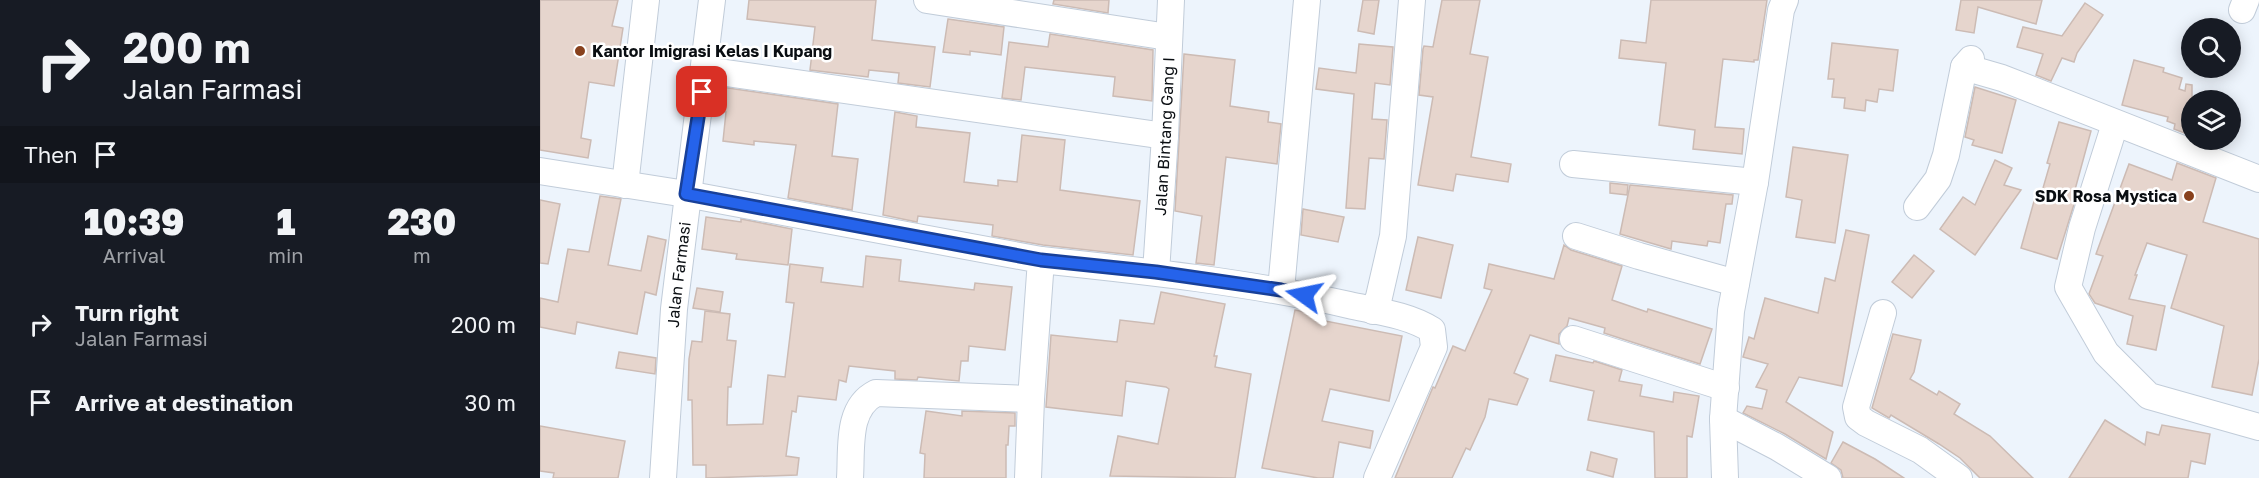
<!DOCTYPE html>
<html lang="en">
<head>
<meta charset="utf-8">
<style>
  :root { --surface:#171b24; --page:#20242c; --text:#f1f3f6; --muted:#9ea1a6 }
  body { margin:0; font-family:"Golos Text",sans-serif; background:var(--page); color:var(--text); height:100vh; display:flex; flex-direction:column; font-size:22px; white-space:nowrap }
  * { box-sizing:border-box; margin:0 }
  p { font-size:20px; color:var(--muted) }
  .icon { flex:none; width:33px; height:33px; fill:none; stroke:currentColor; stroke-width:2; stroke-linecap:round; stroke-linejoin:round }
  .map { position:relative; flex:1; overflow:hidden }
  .side { display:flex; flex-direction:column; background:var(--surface); width:540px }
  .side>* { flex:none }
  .hud { background:#171b24; color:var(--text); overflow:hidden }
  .buttons { position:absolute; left:1641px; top:18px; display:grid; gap:12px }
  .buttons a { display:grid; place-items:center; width:60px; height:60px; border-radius:50%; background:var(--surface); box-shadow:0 3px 15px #0003; font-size:30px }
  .pin { position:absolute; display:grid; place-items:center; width:51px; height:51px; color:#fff; margin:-26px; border-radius:12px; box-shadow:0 3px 9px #0006 }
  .me { position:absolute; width:66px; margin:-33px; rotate:282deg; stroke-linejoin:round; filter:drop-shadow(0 0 4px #0008) }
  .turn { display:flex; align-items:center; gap:21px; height:126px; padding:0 24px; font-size:27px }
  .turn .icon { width:78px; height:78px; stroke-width:2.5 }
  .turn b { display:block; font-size:42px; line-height:51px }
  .then { display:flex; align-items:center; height:57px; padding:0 24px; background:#0003; gap:12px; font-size:22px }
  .eta { display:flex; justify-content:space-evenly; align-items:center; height:102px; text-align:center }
  .eta b { font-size:36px; font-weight:800; line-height:42px }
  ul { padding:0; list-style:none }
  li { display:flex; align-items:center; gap:18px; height:78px; padding:0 24px }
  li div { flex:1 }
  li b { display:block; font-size:22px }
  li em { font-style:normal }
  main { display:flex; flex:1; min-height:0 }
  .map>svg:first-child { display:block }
  .building { fill:#e6d5cd; stroke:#ccbbb4; stroke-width:1.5 }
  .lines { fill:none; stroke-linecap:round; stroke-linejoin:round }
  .minor-casing { stroke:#c1ccd9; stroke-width:28 }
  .minor { stroke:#fff; stroke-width:26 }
  .route-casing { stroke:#184099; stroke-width:15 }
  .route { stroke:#2563eb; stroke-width:10 }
  .poi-dot { fill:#88411d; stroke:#fff; stroke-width:2 }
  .labels { text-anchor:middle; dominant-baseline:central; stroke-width:5; stroke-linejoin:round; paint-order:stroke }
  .poi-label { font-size:16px; font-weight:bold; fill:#0a0e12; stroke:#fff; text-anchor:start }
  .street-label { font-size:16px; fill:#0a0e12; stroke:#fff }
</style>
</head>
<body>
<main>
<section class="side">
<div class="hud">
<div class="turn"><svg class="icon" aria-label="right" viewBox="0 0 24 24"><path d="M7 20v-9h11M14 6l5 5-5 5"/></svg><div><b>200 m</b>Jalan Farmasi</div></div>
<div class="then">Then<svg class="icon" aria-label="arrive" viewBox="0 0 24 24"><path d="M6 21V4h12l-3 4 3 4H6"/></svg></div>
</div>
<div class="eta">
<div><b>10:39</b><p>Arrival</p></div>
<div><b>1</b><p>min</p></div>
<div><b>230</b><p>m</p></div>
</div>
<ul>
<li><svg class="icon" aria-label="right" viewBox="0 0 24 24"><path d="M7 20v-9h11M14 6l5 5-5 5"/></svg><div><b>Turn right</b><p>Jalan Farmasi</p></div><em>200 m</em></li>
<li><svg class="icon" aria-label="arrive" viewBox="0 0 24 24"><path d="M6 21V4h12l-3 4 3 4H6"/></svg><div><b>Arrive at destination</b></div><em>30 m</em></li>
</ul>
</section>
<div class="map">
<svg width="1719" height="478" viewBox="0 0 1719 478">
  <rect width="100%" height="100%" fill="#edf4fc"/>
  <g class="building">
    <polygon points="0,0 78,0 72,26 83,28 74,86 49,82 41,138 51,140 48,158 0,150"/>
    <polygon points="209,0 336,0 332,40 395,47 390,87 358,83 359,73 329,70 328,77 270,70 275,27 207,19"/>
    <polygon points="514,0 569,0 568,13 513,4"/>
    <polygon points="823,0 839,0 834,34 818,31"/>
    <polygon points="902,0 940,0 930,54 948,57 931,157 971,164 968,182 916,174 913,191 878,185 893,97 879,95 883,49 884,46 893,47"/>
    <polygon points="1111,0 1227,0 1218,60 1214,60 1214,62 1183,59 1175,127 1204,129 1202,154 1153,149 1155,130 1119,125 1126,63 1079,58 1081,40 1106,43"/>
    <polygon points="1421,0 1502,0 1496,24 1438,7 1434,33 1416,30"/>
    <polygon points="1545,3 1563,15 1537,53 1534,62 1522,58 1511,81 1496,75 1503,54 1477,47 1483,27 1522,36"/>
    <polygon points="408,19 464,27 461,55 430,51 430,55 403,52"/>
    <polygon points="510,34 613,50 612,101 573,96 575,77 485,67 481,100 462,98 469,42 508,47"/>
    <polygon points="1292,43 1358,50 1353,91 1339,89 1337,102 1326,100 1325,111 1304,108 1305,98 1292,97 1294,79 1288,79"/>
    <polygon points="819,44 853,47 850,85 835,83 832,119 847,120 844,159 829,158 825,209 806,208 814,94 776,89 779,68 816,73"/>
    <polygon points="644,54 695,60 690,106 729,112 728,122 741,124 737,164 686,157 674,265 656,263 662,216 635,211"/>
    <polygon points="1594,60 1624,68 1623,72 1642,78 1639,89 1645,91 1646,84 1652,85 1652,136 1634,129 1635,124 1627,121 1628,117 1582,105"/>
    <polygon points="181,87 298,104 292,156 318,159 312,210 248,198 256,145 214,141 214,145 183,141 186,112 178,111"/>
    <polygon points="1435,87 1476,100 1462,153 1432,145 1434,140 1425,137"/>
    <polygon points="355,112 377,116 376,127 430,133 424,182 458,186 458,180 477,182 482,135 525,140 520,190 600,201 593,255 503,245 452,236 453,225 378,216 377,222 343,215"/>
    <polygon points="1519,122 1551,131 1533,197 1536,198 1517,259 1481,248 1496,194 1501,195 1510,164 1507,163"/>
    <polygon points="1253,147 1308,155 1295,243 1256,237 1262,200 1246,197"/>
    <polygon points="1455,160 1472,168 1464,185 1481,190 1435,255 1400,229 1423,197 1435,205"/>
    <polygon points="1637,163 1676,178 1663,222 1719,239 1719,359 1712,395 1672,387 1684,326 1631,308 1647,255 1607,243 1595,275 1597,275 1589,299 1625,306 1616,350 1587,344 1593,316 1555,303 1549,294 1563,256 1556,254 1589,164 1632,180"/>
    <polygon points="1070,183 1088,185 1087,195 1070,193"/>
    <polygon points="1090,185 1193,195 1192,204 1186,204 1180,243 1168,241 1167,246 1132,241 1131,249 1080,234"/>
    <polygon points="60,196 81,199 68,265 101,271 108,236 126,240 116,295 105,292 97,334 37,322 35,334 0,327 0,298 18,302 28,249 49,252"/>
    <polygon points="0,200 20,204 8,264 0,263"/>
    <polygon points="763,209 804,217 798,242 761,235"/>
    <polygon points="166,217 201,222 201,219 252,229 248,265 196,259 197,254 162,249"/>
    <polygon points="1306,230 1329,235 1302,386 1259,377 1246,402 1293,432 1286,459 1245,434 1203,413 1207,406 1222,409 1227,390 1216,387 1228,364 1203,357 1209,337 1214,339 1225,298 1278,313 1285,278 1295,281"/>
    <polygon points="878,237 913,245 901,298 866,290"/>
    <polygon points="1024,245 1031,250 1082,266 1072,300 1107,312 1108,309 1172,329 1160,364 1064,333 1065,328 1029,318 1027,326 1019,334 1019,344 990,335 974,373 988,379 977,405 949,399 945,417 930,450 926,448 912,478 855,478 893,387 895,388 913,346 925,351 952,290 944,288 949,264 1014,279"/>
    <polygon points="1374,255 1394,271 1372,298 1352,282"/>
    <polygon points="326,256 361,260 359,281 434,290 435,283 472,287 465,350 429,346 428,361 421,361 419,381 378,377 377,380 355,379 355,371 309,366 306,382 299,380 296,400 258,396 256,412 252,411 246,456 259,458 257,475 166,478 166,465 153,465 152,400 148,400 149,359 152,341 162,342 165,311 190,314 187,340 196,341 191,387 188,387 187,425 223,424 228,375 245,377 254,303 246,302 250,264 283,268 281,282 323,287"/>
    <polygon points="157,288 183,292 180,312 153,308"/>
    <polygon points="621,292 685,304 674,356 677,356 675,367 711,374 695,478 570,476 578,436 618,444 629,389 626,387 586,381 582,416 506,407 511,335 577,342 580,320 614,324"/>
    <polygon points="755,310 776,314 775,319 862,336 849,401 790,389 782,421 833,431 830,448 799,442 793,478 778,478 722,468"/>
    <polygon points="1353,334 1381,340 1374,372 1370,379 1397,395 1399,391 1420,404 1414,414 1450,436 1493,478 1440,478 1420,458 1399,444 1351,415 1349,418 1332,408"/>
    <polygon points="79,352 116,358 115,374 76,368"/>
    <polygon points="1016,355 1053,363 1054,361 1082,370 1079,381 1102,385 1100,396 1133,402 1134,392 1159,396 1152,437 1147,436 1147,478 1115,478 1114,432 1048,420 1054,391 1010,381"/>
    <polygon points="386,411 422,416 422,411 475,413 475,426 469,426 468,445 466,445 466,478 384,478 385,454 380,453"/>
    <polygon points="1565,420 1605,445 1607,432 1619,435 1622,425 1670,434 1665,464 1651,461 1648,478 1529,478"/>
    <polygon points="0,426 85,441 78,478 13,478 14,473 0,471"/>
    <polygon points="1303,442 1335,459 1364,478 1303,478 1301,470 1291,463"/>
    <polygon points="1051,452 1077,459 1073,477 1047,470"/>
  </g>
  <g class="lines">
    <defs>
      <g id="minor">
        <polyline points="387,0 628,37"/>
        <polyline points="1702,10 1706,0"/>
        <polyline points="1431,59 1424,67 1462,78 1719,179"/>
        <polyline points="165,70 625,136"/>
        <polyline points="1575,124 1542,228 1528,287 1566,353 1609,396 1719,427"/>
        <polyline points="1033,164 1215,182"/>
        <polyline points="0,171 146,194 501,260 491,399 488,478"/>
        <polyline points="85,185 106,0"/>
        <polyline points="1377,207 1398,179 1406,155 1424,67"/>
        <polyline points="1036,236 1099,256 1196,283"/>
        <path d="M 501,260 C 605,271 707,282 809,305 C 836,311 869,315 892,330 L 894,347 L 837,478"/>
        <path id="s1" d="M 616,272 L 625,136 L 631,0"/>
        <polyline points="741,290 767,0"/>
        <polyline points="833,311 839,297 853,236 872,0"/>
        <polyline points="1343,313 1316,407 1318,417 1326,423 1380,450 1419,478"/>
        <polyline points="1033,339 1186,388"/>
        <polyline points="1183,419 1237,447 1288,478"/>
        <path id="s2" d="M 123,478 L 134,309 L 172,0"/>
        <path d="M 310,478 C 312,449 306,408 336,393 L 491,399"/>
        <polyline points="1185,478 1183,419 1191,311 1215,182 1241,10 1245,0"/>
      </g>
    </defs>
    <use href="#minor" class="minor-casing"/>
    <use href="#minor" class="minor"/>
  </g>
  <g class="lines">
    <defs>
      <polyline id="route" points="162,92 146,194 501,260 616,272 741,290 764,295"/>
    </defs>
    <use href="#route" class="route-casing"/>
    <use href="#route" class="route"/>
  </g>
  <g class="poi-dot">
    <circle cx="40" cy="51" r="6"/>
    <circle cx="1649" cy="196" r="6"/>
  </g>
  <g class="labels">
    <g class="poi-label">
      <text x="52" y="51">Kantor Imigrasi Kelas I Kupang</text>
      <text x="1637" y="196" text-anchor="end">SDK Rosa Mystica</text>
    </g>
    <g class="street-label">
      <text stroke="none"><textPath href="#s1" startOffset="136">Jalan Bintang Gang I</textPath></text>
      <text stroke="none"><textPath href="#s2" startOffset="204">Jalan Farmasi</textPath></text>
    </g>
  </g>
</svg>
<div class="buttons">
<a><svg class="icon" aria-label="search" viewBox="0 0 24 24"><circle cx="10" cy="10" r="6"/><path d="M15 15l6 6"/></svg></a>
<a><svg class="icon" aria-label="layers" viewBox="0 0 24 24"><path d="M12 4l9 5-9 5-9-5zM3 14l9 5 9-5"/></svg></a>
</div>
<div class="pin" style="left:162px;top:92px;background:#d93025"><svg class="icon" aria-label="arrive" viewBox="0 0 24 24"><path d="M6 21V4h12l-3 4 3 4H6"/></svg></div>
<svg class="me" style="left:764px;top:295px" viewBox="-20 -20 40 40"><path d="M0-17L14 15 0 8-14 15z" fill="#2563eb" stroke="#fff" stroke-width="4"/></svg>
</div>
</main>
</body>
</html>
